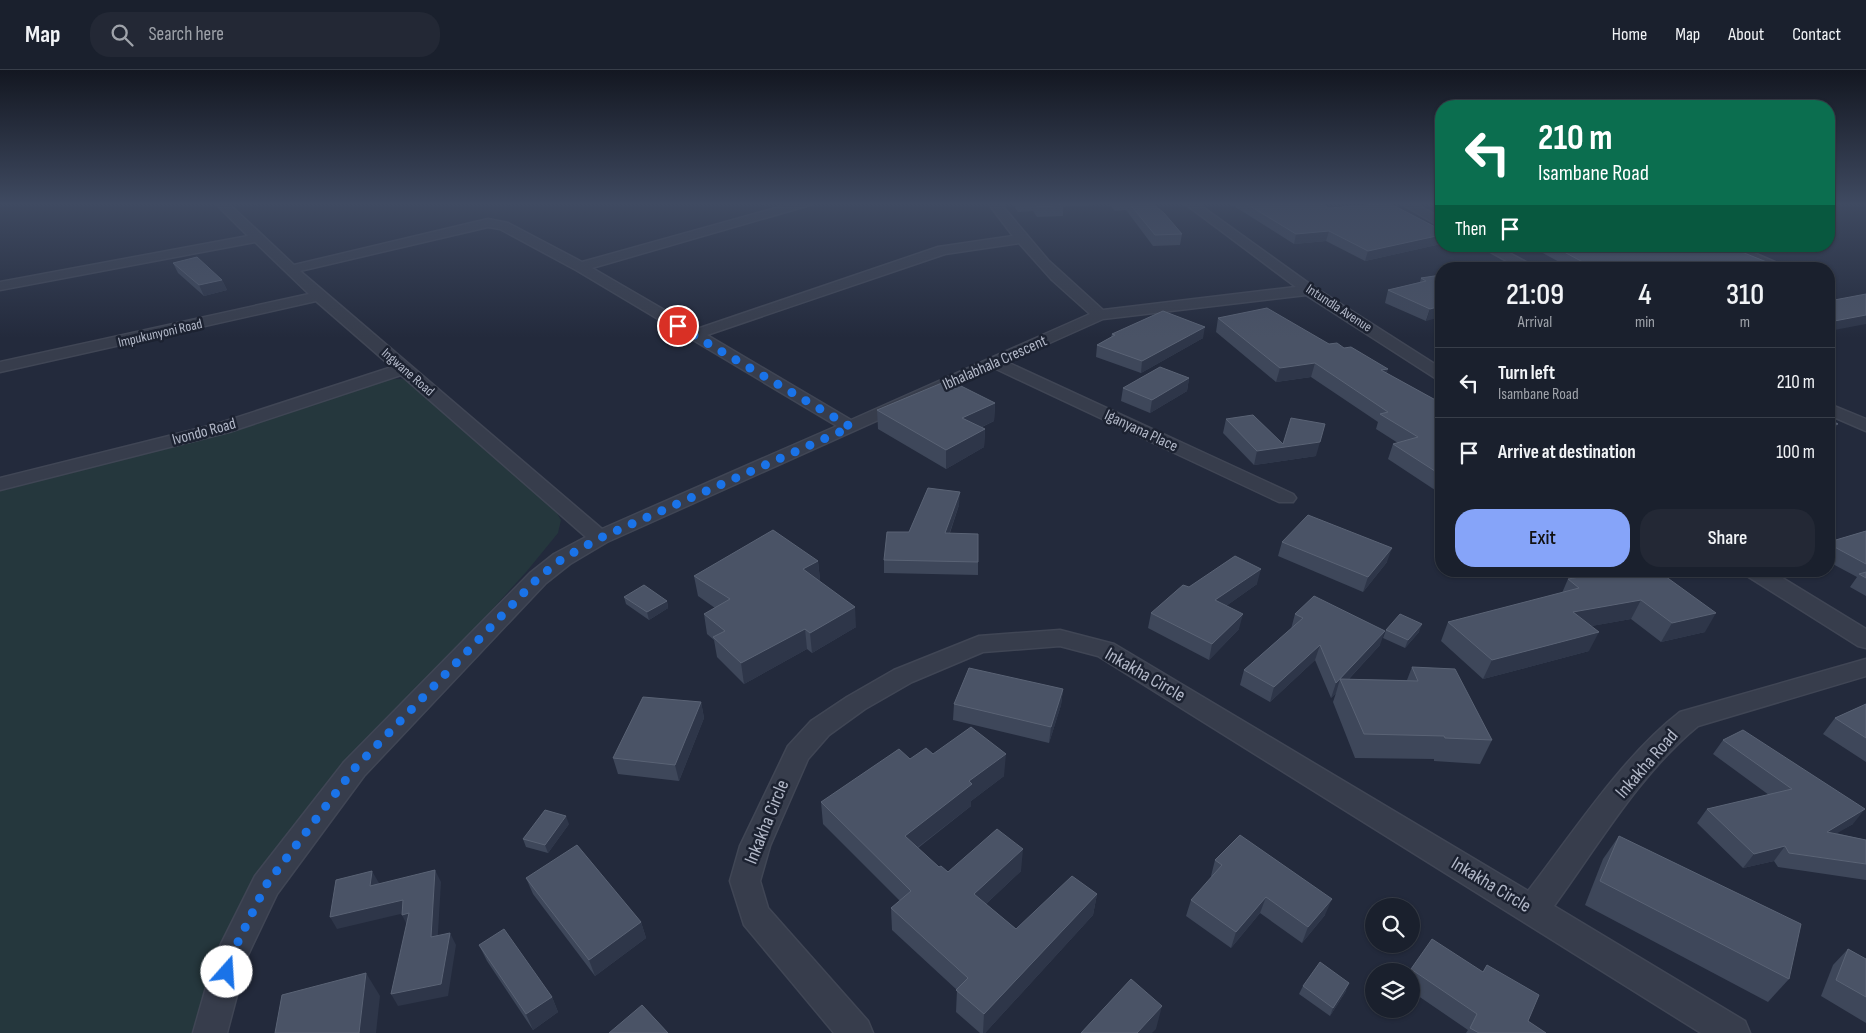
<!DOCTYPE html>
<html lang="en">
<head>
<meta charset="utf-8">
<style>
  :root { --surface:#1a202d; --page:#232835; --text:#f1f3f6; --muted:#9fa3aa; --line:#383e49; --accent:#86a4f9 }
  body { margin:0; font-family:"Sofia Sans Condensed",sans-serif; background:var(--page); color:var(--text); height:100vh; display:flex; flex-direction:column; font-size:19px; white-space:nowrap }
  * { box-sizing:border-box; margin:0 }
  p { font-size:16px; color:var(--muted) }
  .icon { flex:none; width:28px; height:28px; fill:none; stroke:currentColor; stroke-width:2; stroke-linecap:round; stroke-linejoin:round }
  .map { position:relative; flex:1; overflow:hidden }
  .panel { position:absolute; left:1435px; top:192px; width:400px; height:315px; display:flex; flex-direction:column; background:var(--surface); border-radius:20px; box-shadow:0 1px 4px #0004,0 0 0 1px var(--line) }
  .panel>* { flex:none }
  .top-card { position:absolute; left:1435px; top:30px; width:400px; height:152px; border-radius:20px; box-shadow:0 1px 4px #0004,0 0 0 1px var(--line); background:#0b6e4f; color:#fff; overflow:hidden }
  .buttons { position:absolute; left:1365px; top:828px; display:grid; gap:10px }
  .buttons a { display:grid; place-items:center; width:55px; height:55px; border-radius:50%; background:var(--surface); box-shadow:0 1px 4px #0004,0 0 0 1px var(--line); font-size:25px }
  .pin { position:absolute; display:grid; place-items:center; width:42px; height:42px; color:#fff; margin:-21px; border:2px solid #fff; border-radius:50%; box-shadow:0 1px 5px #0007 }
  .me { position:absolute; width:55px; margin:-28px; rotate:19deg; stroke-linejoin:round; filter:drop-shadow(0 0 4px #0008) }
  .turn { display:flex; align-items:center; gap:18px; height:105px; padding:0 20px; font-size:22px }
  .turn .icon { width:65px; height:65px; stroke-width:2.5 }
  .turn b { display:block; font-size:35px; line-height:42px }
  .then { display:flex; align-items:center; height:48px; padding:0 20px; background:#0003; gap:10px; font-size:19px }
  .eta { display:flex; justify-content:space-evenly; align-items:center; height:85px; text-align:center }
  .eta b { font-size:30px; font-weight:600; line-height:35px }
  .action { display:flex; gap:10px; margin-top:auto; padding:10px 20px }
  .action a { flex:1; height:58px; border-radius:20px; background:var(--accent); color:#111; font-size:20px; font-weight:600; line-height:58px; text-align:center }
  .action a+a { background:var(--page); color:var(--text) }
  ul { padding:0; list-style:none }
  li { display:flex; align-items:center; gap:15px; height:70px; padding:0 20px; border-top:1px solid var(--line) }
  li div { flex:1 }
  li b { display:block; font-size:19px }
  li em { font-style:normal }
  header { display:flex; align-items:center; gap:30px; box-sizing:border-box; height:70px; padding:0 25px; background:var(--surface); border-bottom:1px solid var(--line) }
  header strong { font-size:24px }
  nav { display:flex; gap:28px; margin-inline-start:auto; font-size:18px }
  .search { width:350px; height:45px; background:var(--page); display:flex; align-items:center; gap:12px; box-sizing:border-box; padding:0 18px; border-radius:20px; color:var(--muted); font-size:19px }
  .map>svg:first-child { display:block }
  .green { fill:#25373d }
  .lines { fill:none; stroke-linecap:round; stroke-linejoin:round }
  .street-casing { stroke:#404655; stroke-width:3 }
  .street { fill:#373d4c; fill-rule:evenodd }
  .wall { fill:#3e475a }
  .shaded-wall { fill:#2e3649 }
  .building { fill:#4a5366; stroke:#5a6375 }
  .route { stroke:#1a73e8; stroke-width:9; stroke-dasharray:0 16.2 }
  .labels { text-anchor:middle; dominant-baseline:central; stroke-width:5; stroke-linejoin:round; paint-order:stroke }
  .far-street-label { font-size:14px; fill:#b2b8c8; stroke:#1c2231 }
  .street-label { font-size:16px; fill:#b2b8c8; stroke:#1c2231 }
  .near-street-label { font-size:19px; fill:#b2b8c8; stroke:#1c2231 }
</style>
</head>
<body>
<header>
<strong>Map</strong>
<div class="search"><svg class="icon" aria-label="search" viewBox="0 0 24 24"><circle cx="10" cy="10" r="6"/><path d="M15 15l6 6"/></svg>Search here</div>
<nav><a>Home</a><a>Map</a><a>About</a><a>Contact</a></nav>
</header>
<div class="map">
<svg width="1866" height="963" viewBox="0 0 1866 963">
  <rect width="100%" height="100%" fill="#232a3c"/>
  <polygon class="green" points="401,309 408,311 554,438 561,450 558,463 527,501 350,696 302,756 200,963 0,963 0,418 375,310"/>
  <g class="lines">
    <defs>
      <g id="street">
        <path d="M 215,133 L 228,133 L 294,195 L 488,149 L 508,153 L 582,192 L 794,133 L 812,133 L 810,135 L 592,198 L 697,259 L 938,177 L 1013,166 L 988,133 L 1000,133 L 1048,190 L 1103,240 L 1296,217 L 1184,133 L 1197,133 L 1314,217 L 1441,298 L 1441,310 L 1435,308 L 1306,225 L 1103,249 L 1007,292 L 1293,424 L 1296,428 L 1293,432 L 1279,432 L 994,298 L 607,472 L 570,494 L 546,513 L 364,706 L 277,824 L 247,887 L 227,963 L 193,963 L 215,886 L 255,806 L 344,692 L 530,503 L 554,484 L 586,467 L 401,305 L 229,362 L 0,420 L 0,408 L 217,354 L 392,297 L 316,231 L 0,302 L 0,292 L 309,224 L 255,172 L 0,220 L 0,212 L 248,166 ZM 488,157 L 500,159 L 576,200 L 837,356 L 602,459 L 300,201 ZM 1019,173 L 1052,210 L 1090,244 L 851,350 L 707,265 L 945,184 Z"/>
        <polygon points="1400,133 1414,133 1441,148 1441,157"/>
        <polygon points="1480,176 1496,176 1539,199 1521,199"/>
        <polygon points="1720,176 1738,176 1791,199 1772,199"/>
        <polygon points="1829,334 1866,349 1866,361 1829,345"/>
        <polygon points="1744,501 1771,501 1866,559 1866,578 1858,576 1747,506"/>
        <path d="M 1060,560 L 1114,574 L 1528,821 C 1573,763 1622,687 1680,642 L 1866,589 L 1866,606 L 1698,656 C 1641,702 1597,777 1554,836 L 1745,951 L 1750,963 L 1701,963 L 1098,586 L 1060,576 L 983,582 L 912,612 L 865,639 L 829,665 L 808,689 L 770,776 L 760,811 L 768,838 L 868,951 L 873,963 L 834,963 L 744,855 L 730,811 L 740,776 L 788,676 L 811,651 L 847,627 L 894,600 L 979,566 Z"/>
      </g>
    </defs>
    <use href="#street" class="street-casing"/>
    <use href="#street" class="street"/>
  </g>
  <g class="wall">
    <polygon points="1012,133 1152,133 1182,164 1180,175 1153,176 1126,140 1115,141 1108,134 1063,137 1063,146 1037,147 1033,141 1018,142"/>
    <polygon points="1229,133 1319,133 1329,138 1441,160 1441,174 1365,191 1326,171 1294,174"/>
    <polygon points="1530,176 1727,176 1779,197 1778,199 1572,199"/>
    <polygon points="173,193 222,210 227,220 204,226 178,203"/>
    <polygon points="1441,205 1426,251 1385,233 1388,220 1420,212 1421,208"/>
    <polygon points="1218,248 1344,278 1386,303 1441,333 1441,424 1388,389 1393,374 1398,373 1376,359 1378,352 1311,307 1276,312 1216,262"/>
    <polygon points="1112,264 1203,268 1141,303 1096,287 1097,275 1111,267"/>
    <polygon points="1189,308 1187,321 1150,343 1121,331 1123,318"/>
    <polygon points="995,333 994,351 982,357 985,359 984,377 946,399 878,359 877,340"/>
    <polygon points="1226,349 1283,374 1316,386 1254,395 1223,363"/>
    <polygon points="959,435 950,463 978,492 978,505 884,503 884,490 909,462"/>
    <polygon points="1866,461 1866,526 1850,517 1857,507 1829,492 1829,472"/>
    <polygon points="1282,472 1387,492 1363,522 1278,486"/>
    <polygon points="818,491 820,510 819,511 856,557 812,583 807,579 744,614 717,587 714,570 707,564 704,544 715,538 698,526 694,506"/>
    <polygon points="1614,501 1705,562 1661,572 1631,549 1591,556 1589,581 1483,609 1441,571 1448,552 1562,523 1568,509"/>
    <polygon points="1257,514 1226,536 1239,559 1209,590 1148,558 1151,543 1189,517"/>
    <polygon points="624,527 667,531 668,538 649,550 626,534"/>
    <polygon points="1295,544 1380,575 1349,609 1407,610 1412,597 1492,670 1480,694 1434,691 1434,689 1355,688 1333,632 1336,623 1331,628 1315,590 1270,632 1240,615 1244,600 1291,559"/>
    <polygon points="1386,560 1419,562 1405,578 1383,568"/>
    <polygon points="1063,619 1061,635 1049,673 953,650 954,634"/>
    <polygon points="701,632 704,648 679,711 618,704 613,688"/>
    <polygon points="1866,634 1866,692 1823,664 1835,648"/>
    <polygon points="1723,670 1853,754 1836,763 1866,770 1866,810 1778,797 1774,791 1743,798 1697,753 1707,739 1769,725 1713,684"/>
    <polygon points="933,684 1004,706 971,731 971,736 918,778 939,797 948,802 1021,801 986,834 1016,859 1097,824 1093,845 985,963 980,963 956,942 957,920 892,860 891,838 900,831 823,754 821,732 910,689"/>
    <polygon points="569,754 548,783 526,777 523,769"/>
    <polygon points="1619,766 1789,909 1768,932 1585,835 1603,789"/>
    <polygon points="1215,790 1325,845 1302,873 1260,843 1231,878 1186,846 1191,830 1212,807 1211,806"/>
    <polygon points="526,808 641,852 646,868 595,906 533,824"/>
    <polygon points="479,875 552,927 558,942 533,960 487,891"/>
    <polygon points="1848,879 1866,889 1866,953 1821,926 1833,895"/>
    <polygon points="1487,895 1528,951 1546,963 1466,963 1468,960 1411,921 1411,901 1410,901 1411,899 1483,902"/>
    <polygon points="1303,916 1346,921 1330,946 1299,924"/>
  </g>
  <g class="shaded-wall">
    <polygon points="1329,161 1326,171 1294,174 1296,164"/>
    <polygon points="1441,165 1441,174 1365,191 1368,181"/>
    <polygon points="1614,194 1612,199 1594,199 1594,198"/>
    <polygon points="1722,195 1721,199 1707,199"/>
    <polygon points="222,210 227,220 204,226 199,215"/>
    <polygon points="1441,236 1441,247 1426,251 1430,239"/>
    <polygon points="1866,245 1866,254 1829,261 1829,252"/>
    <polygon points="1205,257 1203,268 1141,303 1142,291"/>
    <polygon points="1315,293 1311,307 1276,312 1280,298"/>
    <polygon points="1388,299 1384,313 1381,300"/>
    <polygon points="1189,308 1187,321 1150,343 1152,330"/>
    <polygon points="995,333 994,351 962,366 962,348"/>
    <polygon points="1838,354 1829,368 1829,355"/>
    <polygon points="985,359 984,377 946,399 946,380"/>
    <polygon points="1320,372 1316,386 1254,395 1257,381"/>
    <polygon points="960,422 959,435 945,476 945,463"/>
    <polygon points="1392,478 1387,492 1363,522 1368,507"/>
    <polygon points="818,491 820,510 805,519 803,499"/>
    <polygon points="1261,499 1257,514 1212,546 1215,530"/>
    <polygon points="1641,530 1631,549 1564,561 1573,542"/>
    <polygon points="667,531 668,538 649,550 647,542"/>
    <polygon points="855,537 856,557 812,583 810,563"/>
    <polygon points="1716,543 1705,562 1661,572 1672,553"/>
    <polygon points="1243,544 1239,559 1209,590 1212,574"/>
    <polygon points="1422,554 1419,562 1405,578 1408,570"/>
    <polygon points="805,559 807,579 744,614 741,593"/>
    <polygon points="1385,561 1380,575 1343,615 1340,609 1336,623 1331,628 1336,613"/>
    <polygon points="1599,562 1589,581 1483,609 1492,590"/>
    <polygon points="1320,575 1315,590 1270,632 1274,617"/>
    <polygon points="1063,619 1061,635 1049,673 1051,657"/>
    <polygon points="701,632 704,648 679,711 675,695"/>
    <polygon points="1006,684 1004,706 971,731 971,736 905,787 905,766 969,711"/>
    <polygon points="1865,739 1853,754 1815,776 1827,762"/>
    <polygon points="566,746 569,754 548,783 545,775"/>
    <polygon points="1785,776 1774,791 1743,798 1754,784"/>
    <polygon points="1023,779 1021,801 973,846 974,824"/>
    <polygon points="435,800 441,812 437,879 431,867"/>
    <polygon points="372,801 379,813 377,828 370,816"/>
    <polygon points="1097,824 1093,845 985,963 983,963 984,944"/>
    <polygon points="1266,827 1260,843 1231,878 1236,862"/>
    <polygon points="1332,829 1325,845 1302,873 1308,857"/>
    <polygon points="403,830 409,842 337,859 330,847"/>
    <polygon points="409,843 408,857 402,845"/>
    <polygon points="641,852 646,868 595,906 589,890"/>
    <polygon points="450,863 456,875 448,926 398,936 391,924"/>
    <polygon points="366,903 380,926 376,963 359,963"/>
    <polygon points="1349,913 1346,921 1330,946 1333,938"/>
    <polygon points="552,927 558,942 533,960 526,944"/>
    <polygon points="1162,936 1156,959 1152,963 1137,963"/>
  </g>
  <g class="building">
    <polygon points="1035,133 1062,133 1063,135 1038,137"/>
    <polygon points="1129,133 1152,133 1164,143 1182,164 1155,165"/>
    <polygon points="1245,133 1319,133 1329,138 1389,133 1441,160 1441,165 1368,181 1329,161 1296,164"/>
    <polygon points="1553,176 1727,176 1779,197 1764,199 1731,199 1722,195 1707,199 1626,199 1614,194 1594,198"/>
    <polygon points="197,187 222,210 199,215 173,193"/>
    <polygon points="1494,197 1498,199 1484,199"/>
    <polygon points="1441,205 1441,236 1430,239 1388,220 1426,211 1421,208"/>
    <polygon points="1866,224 1866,245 1829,252 1829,231"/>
    <polygon points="1267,238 1329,274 1337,273 1344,278 1351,277 1388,299 1381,300 1441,333 1441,405 1393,374 1418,367 1380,344 1388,342 1315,293 1280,298 1218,248"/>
    <polygon points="1163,241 1205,257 1142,291 1097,275 1115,265 1112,264"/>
    <polygon points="1160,297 1189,308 1152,330 1123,318"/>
    <polygon points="949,310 995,333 962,348 985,359 946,380 877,340"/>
    <polygon points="1253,345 1283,374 1291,348 1325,354 1320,372 1257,381 1226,349"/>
    <polygon points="1829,349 1838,354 1829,355"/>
    <polygon points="928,418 960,422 945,463 978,464 978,492 884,490 887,462 909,462"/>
    <polygon points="1308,445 1392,478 1368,507 1282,472"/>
    <polygon points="773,460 818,491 803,499 855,537 810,563 805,559 741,593 713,567 725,561 704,544 730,529 694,506"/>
    <polygon points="1866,461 1866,494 1829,474 1829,472"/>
    <polygon points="1235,486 1261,499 1215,530 1243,544 1212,574 1151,543 1183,515 1189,517"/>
    <polygon points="1614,501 1658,501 1716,543 1672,553 1641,530 1573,542 1599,562 1492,590 1448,552 1579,518 1568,509"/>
    <polygon points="1866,502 1866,508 1859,504"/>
    <polygon points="644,515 667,531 647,542 624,527"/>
    <polygon points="1314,526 1385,561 1336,613 1320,575 1274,617 1244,600 1303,548 1295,544"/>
    <polygon points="1400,544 1422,554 1408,570 1386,560"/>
    <polygon points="1412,597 1455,599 1492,670 1445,668 1444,666 1364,664 1340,609 1418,611"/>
    <polygon points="969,598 1063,619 1051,657 954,634"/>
    <polygon points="643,627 701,632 675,695 613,688"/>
    <polygon points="1866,634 1866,668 1835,648"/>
    <polygon points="971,657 1006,684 969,711 972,714 905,766 939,797 941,796 948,802 997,759 1023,779 974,824 1016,859 1072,806 1097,824 984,944 956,920 968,908 891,838 911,821 821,732 899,679 910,689 926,678 933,684"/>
    <polygon points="1743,660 1865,739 1827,762 1866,770 1866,794 1789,783 1785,776 1754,784 1707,739 1792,719 1723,670"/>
    <polygon points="545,740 566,746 545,775 523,769"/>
    <polygon points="1240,765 1332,829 1308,857 1266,827 1236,862 1191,830 1222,795 1215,790"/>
    <polygon points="1619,766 1801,854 1789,909 1600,811"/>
    <polygon points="577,775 641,852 589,890 526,808"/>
    <polygon points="435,800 431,867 450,863 441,914 391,924 409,843 402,845 403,830 330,847 336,810 372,801 370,816"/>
    <polygon points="504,859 552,927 526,944 479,875"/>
    <polygon points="1432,869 1483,902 1487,895 1539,925 1528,951 1546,963 1479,963 1470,958 1477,944 1411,899"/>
    <polygon points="1848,879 1866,889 1866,927 1836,910"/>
    <polygon points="1320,892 1349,913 1333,938 1303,916"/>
    <polygon points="366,903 359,963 275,963 282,925"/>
    <polygon points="1131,909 1162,936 1137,963 1081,963"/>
    <polygon points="642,935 668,963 609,963"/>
  </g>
  <linearGradient id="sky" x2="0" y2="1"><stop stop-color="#131721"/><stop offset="0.5" stop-color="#3f4a61"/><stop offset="1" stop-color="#3f4a61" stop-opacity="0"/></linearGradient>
  <rect width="1866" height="268" fill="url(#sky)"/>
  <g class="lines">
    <polyline class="route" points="227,902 231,886 266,815 354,699 538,508 562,489 600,468 851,357 678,256"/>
  </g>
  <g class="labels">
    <g class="far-street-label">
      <text transform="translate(1339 238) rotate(33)">Intundla Avenue</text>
      <text transform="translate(160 263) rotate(-13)">Impukunyoni Road</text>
      <text transform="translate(408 302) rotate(41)">Ingwane Road</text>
    </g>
    <g class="street-label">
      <text transform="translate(995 293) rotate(-24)">Ibhalabhala Crescent</text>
      <text transform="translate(1141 361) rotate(25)">Iganyana Place</text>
      <text transform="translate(204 362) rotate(-15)">Ivondo Road</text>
    </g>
    <g class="near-street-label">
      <text transform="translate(1145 605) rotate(30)">Inkakha Circle</text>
      <text transform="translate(1647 694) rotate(-49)">Inkakha Road</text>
      <text transform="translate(767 752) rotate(-68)">Inkakha Circle</text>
      <text transform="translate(1491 815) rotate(31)">Inkakha Circle</text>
    </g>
  </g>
</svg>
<div class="buttons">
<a><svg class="icon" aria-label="search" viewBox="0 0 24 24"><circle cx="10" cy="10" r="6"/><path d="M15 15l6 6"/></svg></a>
<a><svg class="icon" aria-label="layers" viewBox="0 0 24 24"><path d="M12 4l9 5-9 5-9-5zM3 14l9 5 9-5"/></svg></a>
</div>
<div class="pin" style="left:678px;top:256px;background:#d93025"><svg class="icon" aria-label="arrive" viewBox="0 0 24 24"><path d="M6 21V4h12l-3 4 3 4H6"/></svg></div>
<svg class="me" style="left:227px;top:902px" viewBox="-20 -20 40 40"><circle r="19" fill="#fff"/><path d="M0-13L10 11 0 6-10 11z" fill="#1a73e8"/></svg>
<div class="top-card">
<div class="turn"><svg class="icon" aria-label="left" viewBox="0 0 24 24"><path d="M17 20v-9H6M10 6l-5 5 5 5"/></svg><div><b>210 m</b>Isambane Road</div></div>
<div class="then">Then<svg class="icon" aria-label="arrive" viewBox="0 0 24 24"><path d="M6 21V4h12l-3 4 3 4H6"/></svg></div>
</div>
<section class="panel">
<div class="eta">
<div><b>21:09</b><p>Arrival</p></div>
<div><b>4</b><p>min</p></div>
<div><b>310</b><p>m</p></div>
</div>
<ul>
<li><svg class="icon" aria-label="left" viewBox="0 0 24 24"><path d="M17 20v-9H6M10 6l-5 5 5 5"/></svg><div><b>Turn left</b><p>Isambane Road</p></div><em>210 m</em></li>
<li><svg class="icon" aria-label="arrive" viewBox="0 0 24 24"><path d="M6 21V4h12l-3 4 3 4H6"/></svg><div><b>Arrive at destination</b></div><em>100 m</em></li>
</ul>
<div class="action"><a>Exit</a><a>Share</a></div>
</section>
</div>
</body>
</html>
